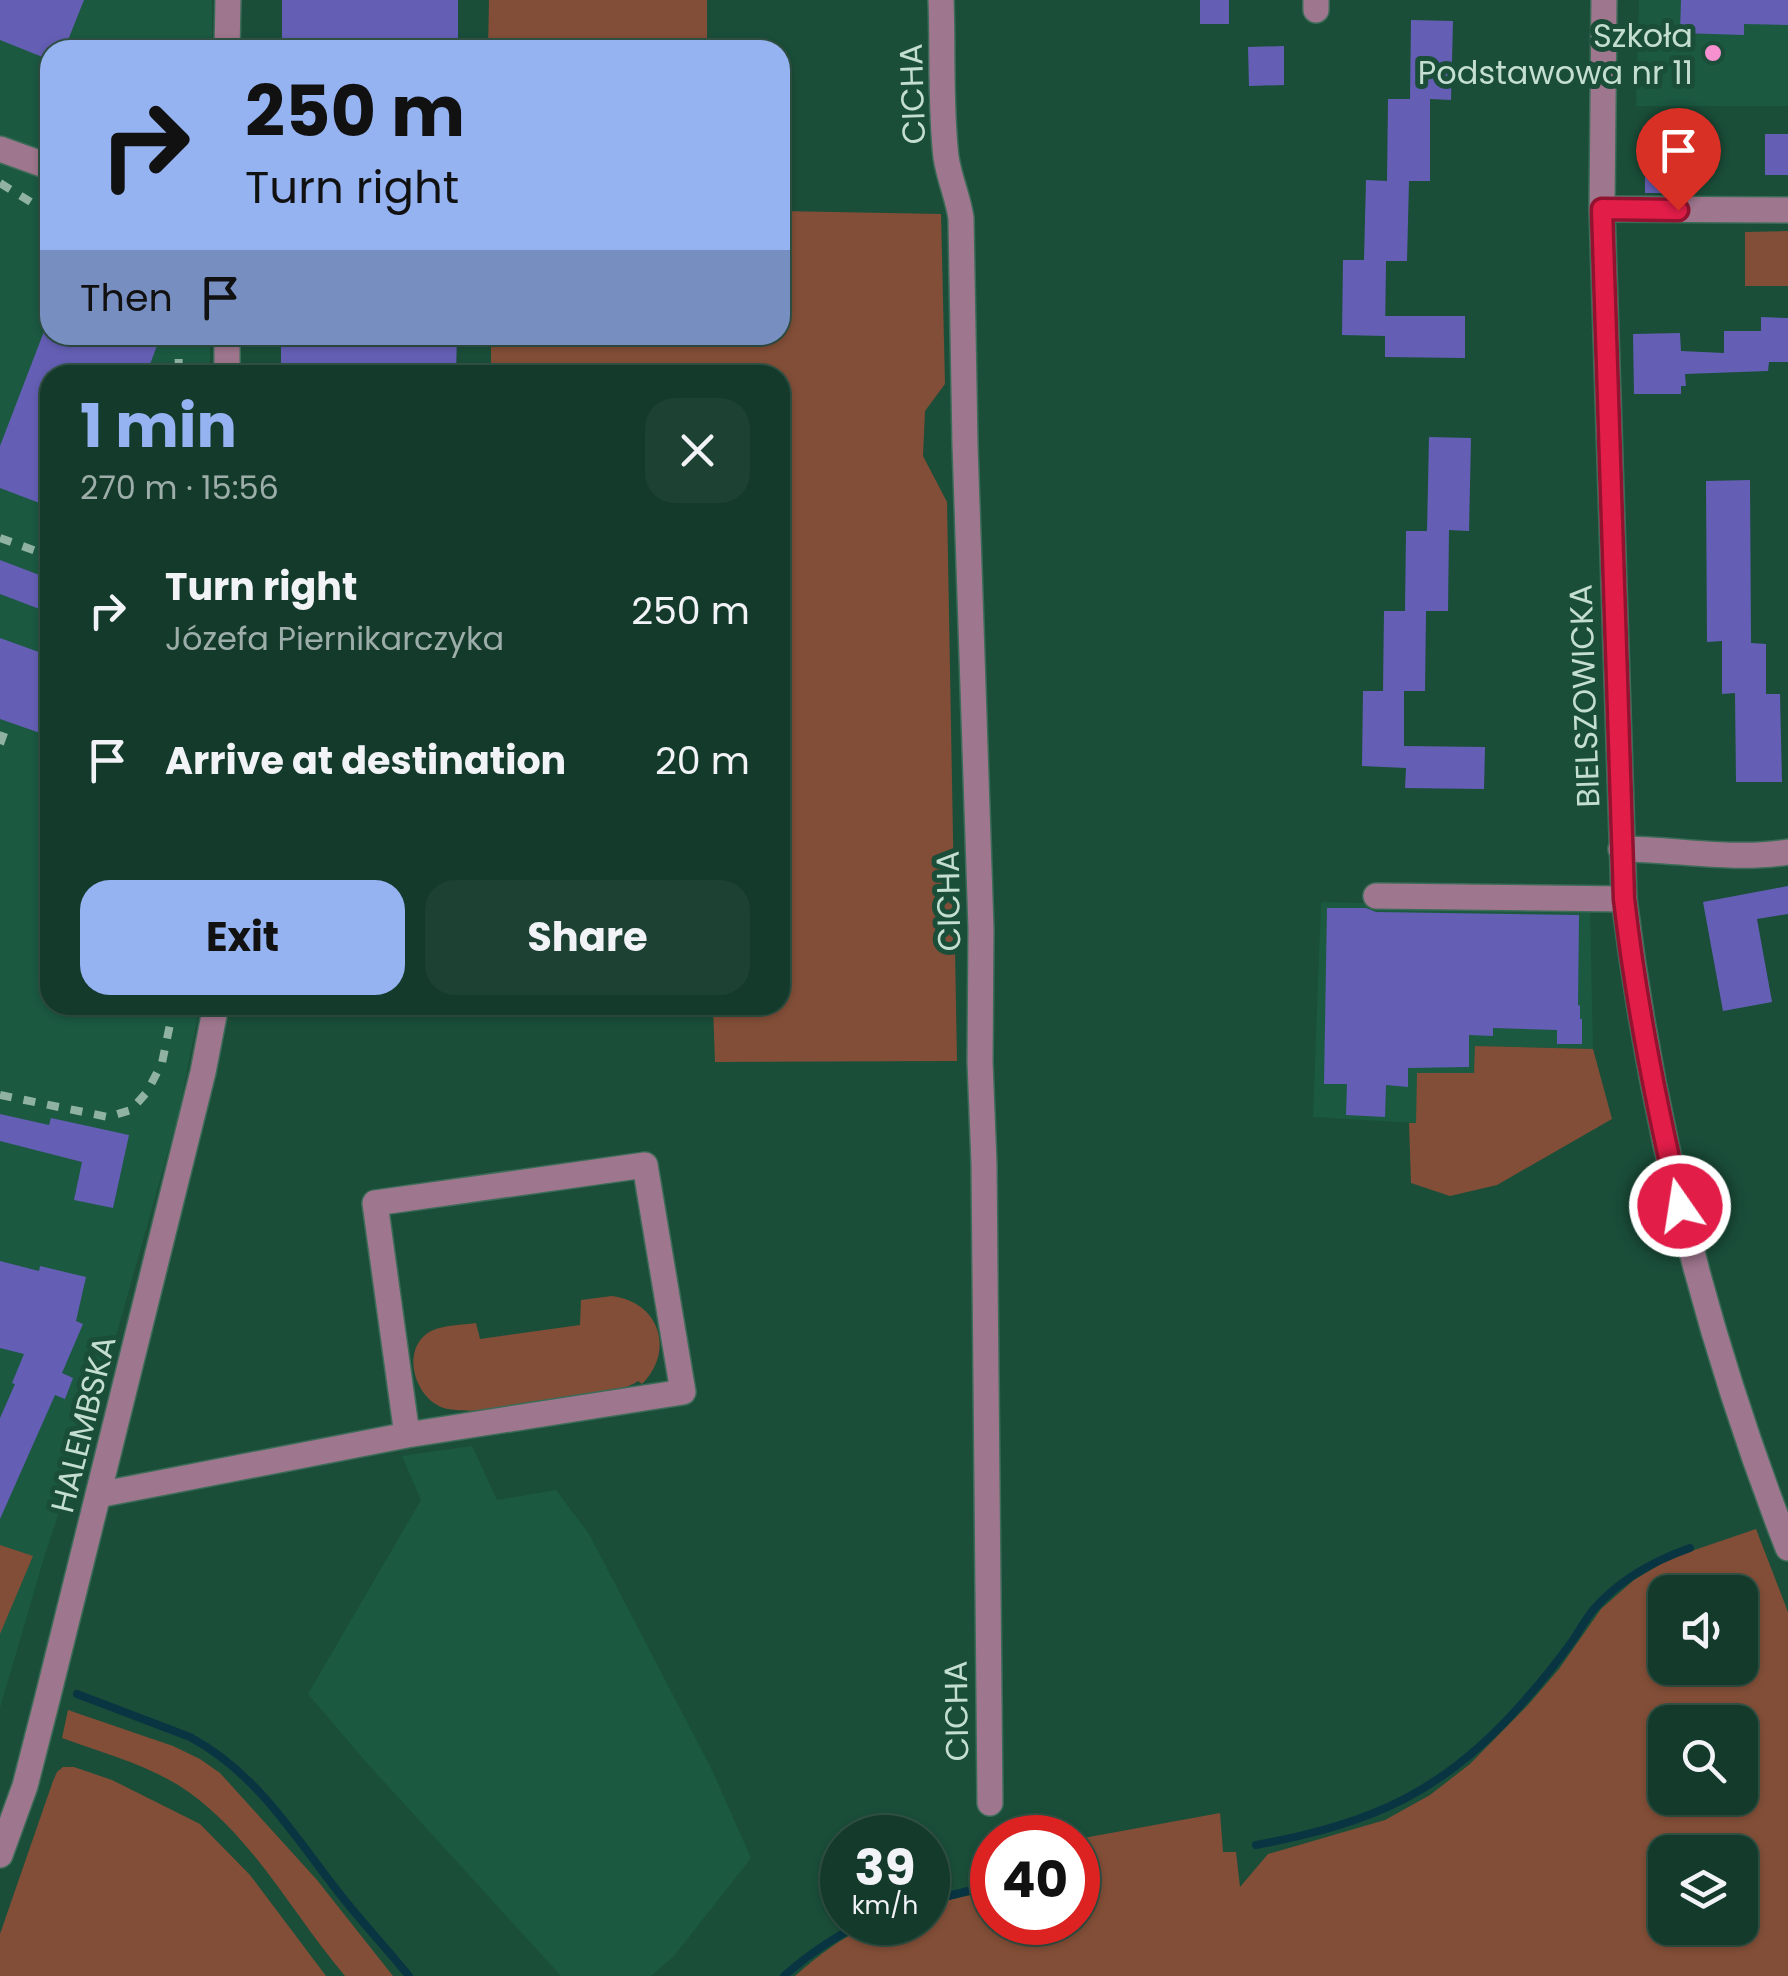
<!DOCTYPE html>
<html lang="en">
<head>
<meta charset="utf-8">
<style>
  :root { --surface:#143a2b; --page:#1d4133; --text:#f1f3f6; --muted:#9dada9; --line:#335447; --accent:#95b2f1 }
  body { margin:0; font-family:Poppins,sans-serif; background:var(--page); color:var(--text); height:100vh; display:flex; flex-direction:column; font-size:38px; white-space:nowrap }
  * { box-sizing:border-box; margin:0 }
  p { font-size:32px; color:var(--muted) }
  .icon { flex:none; width:55px; height:55px; fill:none; stroke:currentColor; stroke-width:2; stroke-linecap:round; stroke-linejoin:round }
  .map { position:relative; flex:1; overflow:hidden }
  .sheet { position:absolute; left:40px; top:365px; width:750px; height:650px; display:flex; flex-direction:column; background:var(--surface); border-radius:30px; box-shadow:0 2px 8px #0004,0 0 0 2px var(--line) }
  .sheet>* { flex:none }
  .hud { position:absolute; left:40px; top:40px; width:750px; height:305px; border-radius:30px; box-shadow:0 2px 8px #0004,0 0 0 2px var(--line); background:#95b2f1; color:#111; overflow:hidden }
  .buttons { position:absolute; left:1648px; top:1575px; display:grid; gap:20px }
  .buttons a { display:grid; place-items:center; width:110px; height:110px; border-radius:20px; background:var(--surface); box-shadow:0 2px 8px #0004,0 0 0 2px var(--line); font-size:50px }
  .speed { position:absolute; left:820px; top:1815px; display:flex; gap:20px; font-size:50px; font-weight:700; text-align:center }
  .speed>* { display:grid; place-content:center; width:130px; height:130px; border-radius:50%; background:var(--surface); box-shadow:0 2px 8px #0004,0 0 0 2px var(--line); line-height:1 }
  .speed small { font-size:25px; font-weight:400 }
  .speed .limit { border:15px solid #d22; background:#fff; color:#111 }
  .pin { position:absolute; display:grid; place-items:center; width:85px; height:85px; color:#fff; margin:-102px -42px; border-radius:50% 50% 50% 0; rotate:-45deg; box-shadow:0 0 10px #0007 }
  .pin .icon { rotate:45deg }
  .me { position:absolute; width:110px; margin:-55px; rotate:347deg; stroke-linejoin:round; filter:drop-shadow(0 0 8px #0008) }
  .turn { display:flex; align-items:center; gap:35px; height:210px; padding:0 40px; font-size:45px }
  .turn .icon { width:130px; height:130px; stroke-width:2.5 }
  .turn b { display:block; font-size:70px; line-height:85px }
  .then { display:flex; align-items:center; height:95px; padding:0 40px; background:#0003; gap:20px; font-size:38px }
  .round { display:grid; place-items:center; flex:none; width:105px; height:105px; border-radius:30px; background:var(--page) }
  .headline { display:flex; align-items:center; justify-content:space-between; height:170px; padding:0 40px }
  h1 { font-size:60px; font-weight:700; line-height:75px; color:var(--accent) }
  .cta { display:flex; gap:20px; margin-top:auto; padding:20px 40px }
  .cta a { flex:1; height:115px; border-radius:30px; background:var(--accent); color:#111; font-size:40px; font-weight:700; line-height:115px; text-align:center }
  .cta a+a { background:var(--page); color:var(--text) }
  ul { padding:0; list-style:none }
  li { display:flex; align-items:center; gap:30px; height:150px; padding:0 40px }
  li div { flex:1 }
  li b { display:block; font-size:38px }
  li em { font-style:normal }
  .map>svg:first-child { display:block }
  .built { fill:#1b5941 }
  .green { fill:#824e37; fill-rule:evenodd }
  .lines { fill:none; stroke-linecap:round; stroke-linejoin:round }
  .stream { stroke:#093543; stroke-width:8 }
  .building { fill:#645fb4 }
  .minor-casing { stroke:#3c6b57; stroke-width:28 }
  .minor { stroke:#9e768d; stroke-width:25 }
  .rail { stroke:#90b2a3; stroke-width:8; stroke-dasharray:12 12; stroke-linecap:butt }
  .route-casing { stroke:#92132f; stroke-width:25 }
  .route { stroke:#e11d48; stroke-width:18 }
  .poi-dot { fill:#f790ce; stroke:#1a4e39; stroke-width:4 }
  .labels { text-anchor:middle; dominant-baseline:central; stroke-width:10; stroke-linejoin:round; paint-order:stroke }
  .poi-label { font-size:32px; fill:#c4ded1; stroke:#1a4e39; text-anchor:end }
  .street-label { font-size:32px; fill:#c4ded1; stroke:#1a4e39 }
</style>
</head>
<body>
<div class="map">
<svg width="1788" height="1976" viewBox="0 0 1788 1976">
  <rect width="100%" height="100%" fill="#1a4e39"/>
  <g class="built">
    <polygon points="0,0 212,0 212,50 50,50 50,335 210,335 210,375 50,375 50,1005 200,1005 178,1116 100,1393 46,1551 0,1708"/>
    <polygon points="1639,0 1788,0 1788,106 1636,106"/>
    <polygon points="1321,902 1590,908 1593,1049 1476,1046 1474,1073 1416,1123 1313,1117"/>
    <polygon points="472,1446 497,1500 556,1490 589,1534 712,1770 751,1858 674,1956 651,1976 561,1976 366,1762 308,1694 421,1500 402,1456"/>
  </g>
  <g class="green">
    <polygon points="489,0 707,0 707,50 488,50"/>
    <polygon points="780,211 941,214 945,384 925,411 923,456 947,502 957,1061 715,1062 713,1005 780,1005 780,375 491,375 491,335 780,335"/>
    <polygon points="1788,231 1788,286 1745,286 1745,232"/>
    <polygon points="1475,1046 1593,1049 1612,1119 1497,1185 1450,1196 1411,1183 1409,1123 1416,1123 1417,1073 1474,1073"/>
    <path d="M 612,1296 C 660,1302 675,1351 642,1384 L 638,1381 C 614,1399 470,1419 441,1407 C 414,1396 400,1348 431,1331 C 444,1325 462,1325 476,1323 L 480,1339 L 580,1325 L 581,1300 Z"/>
    <path d="M 1756,1529 L 1788,1612 L 1788,1976 L 795,1976 C 818,1956 847,1932 878,1924 C 893,1919 912,1922 928,1922 L 928,1905 L 992,1890 L 992,1922 L 1078,1922 L 1078,1839 L 1220,1813 L 1223,1852 L 1236,1852 L 1240,1887 L 1268,1854 L 1385,1820 L 1430,1795 L 1470,1764 L 1528,1705 L 1559,1669 L 1601,1609 L 1634,1580 L 1671,1558 ZM 1665,1592 L 1740,1592 L 1740,1668 L 1665,1668 ZM 1665,1722 L 1740,1722 L 1740,1798 L 1665,1798 ZM 1665,1852 L 1740,1852 L 1740,1928 L 1665,1928 Z"/>
    <polygon points="0,1545 33,1556 0,1634"/>
    <path d="M 68,1710 L 173,1746 L 200,1759 L 220,1773 L 317,1880 L 393,1976 L 345,1976 C 294,1916 255,1840 190,1793 C 153,1766 105,1754 62,1738 Z"/>
    <polygon points="63,1767 74,1767 112,1780 200,1824 250,1875 326,1976 0,1976 0,1934 53,1781 57,1772"/>
  </g>
  <g class="lines">
    <g class="stream">
      <path d="M 77,1694 L 190,1737 C 257,1773 294,1836 339,1893 C 361,1921 386,1948 409,1976"/>
      <path d="M 1256,1845 C 1374,1823 1445,1792 1525,1700 C 1542,1681 1558,1661 1573,1640 C 1580,1630 1586,1618 1594,1609 C 1620,1579 1653,1561 1690,1548"/>
      <polyline points="928,1901 992,1885"/>
      <path d="M 784,1976 C 809,1954 835,1936 865,1922"/>
    </g>
  </g>
  <g class="building">
    <polygon points="0,0 84,0 64,50 50,50 50,60 0,40"/>
    <rect x="282" y="0" width="176" height="50"/>
    <rect x="1200" y="0" width="29" height="24"/>
    <polygon points="1681,0 1788,0 1788,25 1744,24 1744,35 1680,33"/>
    <polygon points="1411,20 1453,21 1451,100 1430,99 1430,181 1409,181 1407,261 1386,261 1385,336 1342,335 1343,260 1364,260 1366,180 1387,181 1388,99 1410,99"/>
    <polygon points="1284,46 1284,85 1249,86 1248,47"/>
    <rect x="1765" y="134" width="23" height="41"/>
    <polygon points="1665,146 1665,193 1645,193 1645,147"/>
    <polygon points="1385,316 1465,316 1465,358 1385,357"/>
    <polygon points="1761,317 1788,318 1788,362 1769,362 1768,371 1685,374 1686,386 1681,386 1681,394 1634,394 1633,334 1680,333 1681,351 1724,353 1724,331 1761,331"/>
    <polygon points="48,321 50,335 161,335 146,375 50,375 50,507 0,488 0,446"/>
    <polygon points="281,335 457,335 456,375 281,375"/>
    <polygon points="1429,437 1471,438 1469,531 1449,530 1448,611 1426,611 1425,691 1404,691 1404,746 1485,747 1484,789 1405,788 1406,768 1362,766 1363,691 1383,691 1384,611 1405,611 1406,531 1427,531"/>
    <polygon points="1750,480 1751,643 1766,644 1766,694 1780,694 1782,782 1736,782 1735,693 1722,694 1722,641 1707,642 1706,481"/>
    <polygon points="0,560 50,579 50,613 0,594"/>
    <polygon points="0,638 50,656 50,714 43,734 0,719"/>
    <polygon points="1788,886 1788,914 1757,919 1772,1002 1723,1011 1703,902"/>
    <polygon points="1327,908 1366,908 1376,912 1579,915 1578,1005 1580,1006 1580,1019 1582,1019 1582,1044 1557,1044 1557,1030 1493,1028 1493,1036 1469,1035 1469,1067 1408,1068 1408,1087 1386,1085 1385,1117 1346,1115 1347,1084 1324,1084"/>
    <polygon points="0,1114 49,1125 51,1118 129,1135 113,1208 74,1200 82,1162 0,1141"/>
    <polygon points="0,1261 39,1271 40,1266 86,1277 76,1321 83,1324 62,1373 73,1378 65,1399 55,1395 0,1519 0,1418 15,1384 12,1383 24,1354 0,1348"/>
  </g>
  <g class="lines">
    <defs>
      <g id="minor">
        <path d="M 941,0 C 943,52 940,105 946,157 C 949,178 958,197 961,218 L 965,444 L 981,929 L 980,1062 L 984,1164 L 990,1803"/>
        <polyline points="1316,0 1316,10"/>
        <path d="M 1604,0 L 1602,209 L 1624,899 C 1652,1123 1706,1338 1788,1548"/>
        <polyline points="227,50 228,0"/>
        <polyline points="0,149 50,167"/>
        <polyline points="1602,209 1788,210"/>
        <polyline points="227,335 227,375"/>
        <path d="M 1621,849 C 1676,849 1733,861 1788,852"/>
        <polyline points="1376,896 1624,899"/>
        <polyline points="98,1495 407,1435 683,1392 645,1165 375,1203 407,1435"/>
        <polyline points="0,1855 25,1786 47,1700 203,1072 216,1005"/>
      </g>
    </defs>
    <use href="#minor" class="minor-casing"/>
    <use href="#minor" class="minor"/>
    <g class="rail">
      <polyline points="0,183 50,214"/>
      <polyline points="178,335 179,375"/>
      <polyline points="0,538 50,556"/>
      <polyline points="0,744 7,725"/>
      <polyline points="0,1095 108,1117 131,1110 147,1092 162,1063 174,1005"/>
    </g>
  </g>
  <g class="lines">
    <defs>
      <path id="route" d="M 1678,210 L 1602,209 L 1624,899 C 1636,1003 1656,1104 1680,1206"/>
    </defs>
    <use href="#route" class="route-casing"/>
    <use href="#route" class="route"/>
  </g>
  <circle class="poi-dot" cx="1713" cy="53" r="10"/>
  <g class="labels">
    <g class="poi-label">
      <text x="1693" y="35">Szkoła<tspan x="1693" dy="37">Podstawowa nr 11</tspan></text>
    </g>
    <g class="street-label">
      <text transform="translate(912 94) rotate(-92)">CICHA</text>
      <text transform="translate(1584 696) rotate(-92)">BIELSZOWICKA</text>
      <text transform="translate(948 901) rotate(-91)">CICHA</text>
      <text transform="translate(83 1424) rotate(-76)">HALEMBSKA</text>
      <text transform="translate(956 1711) rotate(-91)">CICHA</text>
    </g>
  </g>
</svg>
<div class="buttons">
<a><svg class="icon" aria-label="sound" viewBox="0 0 24 24"><path d="M4 9h4l5-4v14l-5-4H4zM17 9q2 3 0 6"/></svg></a>
<a><svg class="icon" aria-label="search" viewBox="0 0 24 24"><circle cx="10" cy="10" r="6"/><path d="M15 15l6 6"/></svg></a>
<a><svg class="icon" aria-label="layers" viewBox="0 0 24 24"><path d="M12 4l9 5-9 5-9-5zM3 14l9 5 9-5"/></svg></a>
</div>
<div class="speed"><div>39<small>km/h</small></div><div class="limit">40</div></div>
<div class="pin" style="left:1678px;top:210px;background:#d93025"><svg class="icon" aria-label="arrive" viewBox="0 0 24 24"><path d="M6 21V4h12l-3 4 3 4H6"/></svg></div>
<svg class="me" style="left:1680px;top:1206px" viewBox="-20 -20 40 40"><circle r="17" fill="#e11d48" stroke="#fff" stroke-width="3"/><path d="M0-11L8 9 0 5-8 9z" fill="#fff"/></svg>
<div class="hud">
<div class="turn"><svg class="icon" aria-label="right" viewBox="0 0 24 24"><path d="M7 20v-9h11M14 6l5 5-5 5"/></svg><div><b>250 m</b>Turn right</div></div>
<div class="then">Then<svg class="icon" aria-label="arrive" viewBox="0 0 24 24"><path d="M6 21V4h12l-3 4 3 4H6"/></svg></div>
</div>
<section class="sheet">
<div class="headline"><div><h1>1 min</h1><p>270 m · 15:56</p></div><a class="round"><svg class="icon" aria-label="close" viewBox="0 0 24 24"><path d="M6 6l12 12M18 6L6 18"/></svg></a></div>
<ul>
<li><svg class="icon" aria-label="right" viewBox="0 0 24 24"><path d="M7 20v-9h11M14 6l5 5-5 5"/></svg><div><b>Turn right</b><p>Józefa Piernikarczyka</p></div><em>250 m</em></li>
<li><svg class="icon" aria-label="arrive" viewBox="0 0 24 24"><path d="M6 21V4h12l-3 4 3 4H6"/></svg><div><b>Arrive at destination</b></div><em>20 m</em></li>
</ul>
<div class="cta"><a>Exit</a><a>Share</a></div>
</section>
</div>
</body>
</html>
